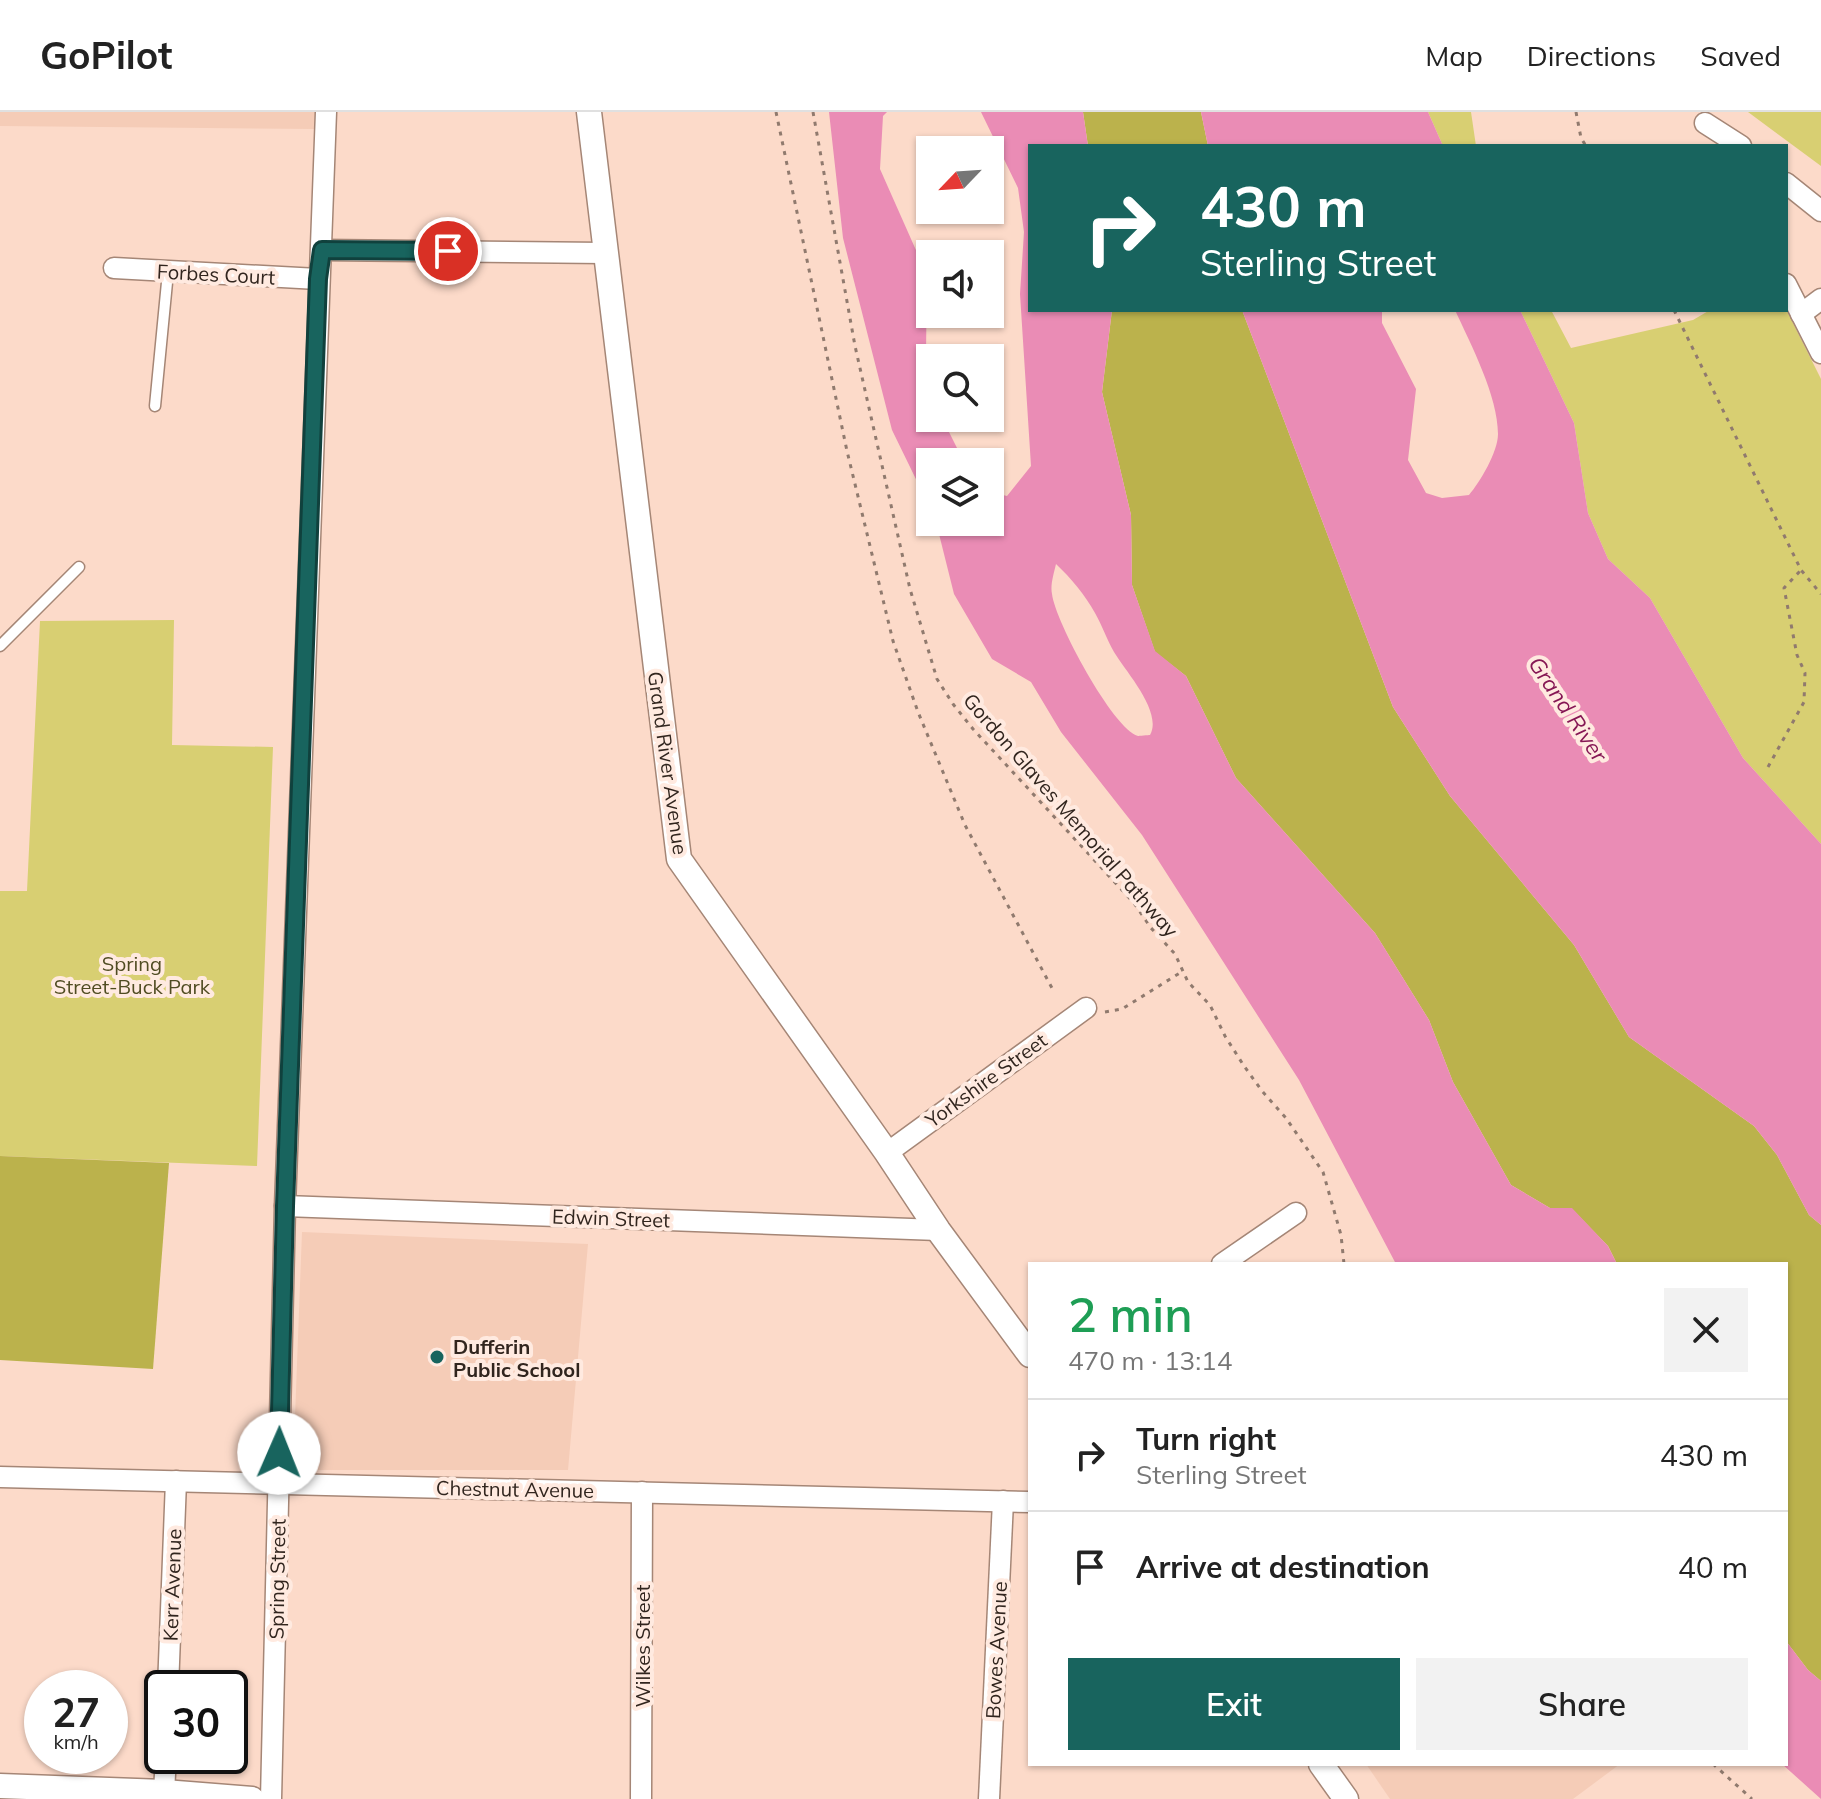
<!DOCTYPE html>
<html lang="en">
<head>
<meta charset="utf-8">
<style>
  :root { --surface:#fff; --page:#f2f2f2; --text:#222; --muted:#767676; --line:#e0e0e0; --accent:#18645e }
  body { margin:0; font-family:Mulish,sans-serif; background:var(--page); color:var(--text); height:100vh; display:flex; flex-direction:column; font-size:30px; white-space:nowrap }
  * { box-sizing:border-box; margin:0 }
  p { font-size:26px; color:var(--muted) }
  .icon { flex:none; width:44px; height:44px; fill:none; stroke:currentColor; stroke-width:2; stroke-linecap:round; stroke-linejoin:round }
  .map { position:relative; flex:1; overflow:hidden }
  .details { position:absolute; left:1028px; top:1150px; width:760px; height:504px; display:flex; flex-direction:column; background:var(--surface); border-radius:0px; box-shadow:0 2px 6px #0004 }
  .details>* { flex:none }
  .hud { position:absolute; left:1028px; top:32px; width:760px; height:168px; border-radius:0px; box-shadow:0 2px 6px #0004; background:#18645e; color:#fff; overflow:hidden }
  .needle { width:52px; rotate:245deg }
  .tools { position:absolute; left:916px; top:24px; display:grid; gap:16px }
  .tools a { display:grid; place-items:center; width:88px; height:88px; border-radius:0px; background:var(--surface); box-shadow:0 2px 6px #0004; font-size:40px }
  .speed { position:absolute; left:24px; top:1558px; display:flex; gap:16px; font-size:40px; font-weight:700; text-align:center }
  .speed>* { display:grid; place-content:center; width:104px; height:104px; border-radius:50%; background:var(--surface); box-shadow:0 2px 6px #0004; line-height:1 }
  .speed small { font-size:20px; font-weight:400 }
  .speed .limit { border:4px solid #111; border-radius:12px; background:#fff; color:#111 }
  .pin { position:absolute; display:grid; place-items:center; width:68px; height:68px; color:#fff; margin:-34px; border:4px solid #fff; border-radius:50%; box-shadow:0 2px 8px #0007 }
  .me { position:absolute; width:88px; margin:-44px; rotate:1deg; stroke-linejoin:round; filter:drop-shadow(0 0 6px #0008) }
  .turn { display:flex; align-items:center; gap:28px; height:168px; padding:0 40px; font-size:36px }
  .turn .icon { width:104px; height:104px; stroke-width:2.5 }
  .turn b { display:block; font-size:56px; line-height:68px }
  .round { display:grid; place-items:center; flex:none; width:84px; height:84px; border-radius:0px; background:var(--page) }
  .summary { display:flex; align-items:center; justify-content:space-between; height:136px; padding:0 40px }
  h1 { font-size:48px; font-weight:600; line-height:60px; color:#1e9e55 }
  .button { display:flex; gap:16px; margin-top:auto; padding:16px 40px }
  .button a { flex:1; height:92px; border-radius:0px; background:var(--accent); color:#fff; font-size:32px; font-weight:600; line-height:92px; text-align:center }
  .button a+a { background:var(--page); color:var(--text) }
  ul { padding:0; list-style:none }
  li { display:flex; align-items:center; gap:24px; height:112px; padding:0 40px; border-top:2px solid var(--line) }
  li div { flex:1 }
  li b { display:block; font-size:30px }
  li em { font-style:normal }
  header { display:flex; align-items:center; gap:48px; box-sizing:border-box; height:112px; padding:0 40px; background:var(--surface); border-bottom:2px solid var(--line) }
  header strong { font-size:38px }
  nav { display:flex; gap:44px; margin-inline-start:auto; font-size:28px }
  .map>svg:first-child { display:block }
  .built { fill:#f5ccb7 }
  .green { fill:#d8cf72 }
  .forest { fill:#bbb24c }
  .water { fill:#ea8cb5; fill-rule:evenodd }
  .lines { fill:none; stroke-linecap:round; stroke-linejoin:round }
  .service-casing { stroke:#a58676; stroke-width:13 }
  .minor-casing { stroke:#a58676; stroke-width:23 }
  .tertiary-casing { stroke:#a58676; stroke-width:27 }
  .path { stroke:#907a6e; stroke-width:3; stroke-dasharray:4 6; stroke-linecap:butt }
  .service { stroke:#fff; stroke-width:10 }
  .minor { stroke:#fff; stroke-width:20 }
  .tertiary { stroke:#fff; stroke-width:24 }
  .route-casing { stroke:#10413d; stroke-width:20 }
  .route { stroke:#18645e; stroke-width:14 }
  .poi-dot { fill:#18645e; stroke:#ffeae0; stroke-width:3 }
  .labels { text-anchor:middle; dominant-baseline:central; stroke-width:8; stroke-linejoin:round; paint-order:stroke }
  .street-label { font-size:20px; fill:#31251e; stroke:#ffeae0 }
  .park-label { font-size:20px; fill:#504c22; stroke:#ffeae0 }
  .poi-label { font-size:20px; font-weight:bold; fill:#31251e; stroke:#ffeae0; text-anchor:start }
  .water-label { font-size:22px; font-style:italic; fill:#861754; stroke:#ffeae0 }
</style>
</head>
<body>
<header>
<strong>GoPilot</strong>
<nav><a>Map</a><a>Directions</a><a>Saved</a></nav>
</header>
<div class="map">
<svg width="1821" height="1687" viewBox="0 0 1821 1687">
  <rect width="100%" height="100%" fill="#fcdac9"/>
  <g class="built">
    <polygon points="0,0 315,0 315,17 0,14"/>
    <polygon points="302,1120 588,1132 568,1358 293,1358"/>
    <polygon points="1366,1652 1620,1652 1573,1687 1390,1687"/>
  </g>
  <g class="green">
    <polygon points="1428,0 1471,0 1476,34 1443,34"/>
    <polygon points="1748,0 1821,0 1821,54"/>
    <polygon points="1786,197 1821,267 1821,732 1743,646 1650,486 1608,447 1588,401 1574,311 1520,198 1551,198 1571,236 1693,208 1710,198"/>
    <polygon points="174,508 172,633 273,635 257,1054 0,1044 0,779 27,779 40,509"/>
  </g>
  <g class="forest">
    <polygon points="1083,0 1201,0 1208,34 1088,34"/>
    <polygon points="1112,198 1242,198 1393,595 1450,684 1574,833 1629,925 1754,1014 1777,1043 1809,1103 1821,1113 1821,1569 1808,1558 1786,1529 1786,1152 1617,1152 1608,1134 1572,1097 1550,1096 1511,1073 1453,970 1429,908 1375,821 1236,666 1186,564 1155,540 1132,473 1131,403 1102,280"/>
    <polygon points="0,1044 169,1051 153,1257 0,1248"/>
  </g>
  <g class="water">
    <polygon points="829,0 887,0 883,4 880,57 927,163 926,241 930,256 930,306 942,306 964,350 930,350 930,396 892,318 843,126"/>
    <path d="M 981,0 L 1083,0 L 1088,34 L 1030,34 L 1030,198 L 1112,198 L 1102,280 L 1131,403 L 1132,473 L 1155,539 L 1186,564 L 1236,666 L 1375,821 L 1429,908 L 1453,970 L 1511,1073 L 1550,1096 L 1572,1096 L 1608,1134 L 1617,1152 L 1396,1152 L 1299,968 L 1142,723 L 1061,620 L 1031,570 L 992,547 L 954,482 L 936,410 L 990,410 L 990,380 L 1007,384 L 1031,354 L 1020,182 L 1024,120 L 1018,76 ZM 1056,452 C 1071,466 1085,483 1095,501 C 1102,513 1107,528 1114,540 C 1126,560 1163,600 1150,623 C 1149,623 1138,624 1138,624 C 1113,617 1055,509 1052,482 C 1050,473 1054,461 1056,452 Z"/>
    <polygon points="1201,0 1428,0 1443,34 1208,34"/>
    <path d="M 1242,198 L 1382,198 L 1382,211 L 1416,277 L 1408,348 L 1426,381 L 1442,386 L 1469,383 C 1480,370 1498,340 1498,322 C 1498,284 1471,233 1455,198 L 1520,198 L 1574,311 L 1588,401 L 1608,447 L 1650,486 L 1743,646 L 1821,732 L 1821,1113 L 1809,1103 L 1777,1043 L 1754,1014 L 1629,925 L 1574,833 L 1450,684 L 1393,595 Z"/>
    <polygon points="1786,1529 1808,1558 1821,1569 1821,1687 1782,1652 1786,1652"/>
  </g>
  <g class="lines">
    <defs>
      <g id="service">
        <polyline points="155,294 168,160"/>
        <polyline points="0,534 79,455"/>
      </g>
      <g id="minor">
        <polyline points="1705,11 1741,34"/>
        <polyline points="1786,71 1821,99"/>
        <polyline points="322,138 604,141"/>
        <polyline points="114,156 318,167"/>
        <polyline points="1786,172 1821,241"/>
        <polyline points="1801,202 1821,187"/>
        <polyline points="887,1041 1086,896"/>
        <polyline points="285,1094 938,1118"/>
        <polyline points="1222,1152 1296,1101"/>
        <polyline points="0,1365 1030,1390"/>
        <polyline points="168,1576 176,1369"/>
        <polyline points="164,1680 166,1644"/>
        <polyline points="271,1687 285,1094 326,0"/>
        <polyline points="641,1687 642,1380"/>
        <polyline points="989,1687 1003,1389"/>
      </g>
      <g id="tertiary">
        <polyline points="589,0 679,747 887,1041 938,1118 1030,1243"/>
        <polyline points="1321,1652 1346,1687"/>
        <polyline points="0,1674 164,1680 252,1687"/>
      </g>
    </defs>
    <use href="#service" class="service-casing"/>
    <use href="#minor" class="minor-casing"/>
    <use href="#tertiary" class="tertiary-casing"/>
    <g class="path">
      <polyline points="776,0 847,339 893,529 918,600 965,713 1053,878"/>
      <polyline points="813,0 855,234 910,477 937,567 953,592 973,617 1134,791 1151,816 1175,842 1188,870 1210,893 1225,924 1244,954 1262,979 1286,1006 1323,1060 1341,1123 1344,1152"/>
      <polyline points="1576,0 1581,26 1586,34"/>
      <polyline points="1674,198 1801,458 1821,482"/>
      <polyline points="1768,655 1804,590 1805,561 1797,543 1784,476 1801,458"/>
      <polyline points="1105,900 1122,897 1183,859"/>
      <polyline points="1713,1652 1752,1687"/>
    </g>
    <use href="#service" class="service"/>
    <use href="#minor" class="minor"/>
    <use href="#tertiary" class="tertiary"/>
  </g>
  <g class="lines">
    <defs>
      <polyline id="route" points="279,1341 285,1094 318,167 322,138 448,139"/>
    </defs>
    <use href="#route" class="route-casing"/>
    <use href="#route" class="route"/>
  </g>
  <circle class="poi-dot" cx="437" cy="1245" r="8"/>
  <g class="labels">
    <g class="street-label">
      <text transform="translate(216 162) rotate(3)">Forbes Court</text>
      <text transform="translate(668 651) rotate(82)">Grand River Avenue</text>
      <text transform="translate(1071 703) rotate(49)">Gordon Glaves Memorial Pathway</text>
      <text transform="translate(986 968) rotate(-36)">Yorkshire Street</text>
      <text transform="translate(611 1106) rotate(2)">Edwin Street</text>
      <text transform="translate(515 1377) rotate(1)">Chestnut Avenue</text>
      <text transform="translate(277 1467) rotate(-89)">Spring Street</text>
      <text transform="translate(172 1473) rotate(-88)">Kerr Avenue</text>
      <text transform="translate(642 1534) rotate(-90)">Wilkes Street</text>
      <text transform="translate(996 1538) rotate(-87)">Bowes Avenue</text>
    </g>
    <g class="park-label">
      <text x="132" y="851">Spring<tspan x="132" dy="23">Street-Buck Park</tspan></text>
    </g>
    <g class="poi-label">
      <text x="453" y="1234">Dufferin<tspan x="453" dy="23">Public School</tspan></text>
    </g>
    <g class="water-label">
      <text transform="translate(1568 597) rotate(56)">Grand River</text>
    </g>
  </g>
</svg>
<div class="tools">
<a><svg class="needle" viewBox="-14 -14 28 28"><path d="M0-13l5 13h-10z" fill="#e53935"/><path d="M0 13l5-13h-10z" fill="#767676"/></svg></a>
<a><svg class="icon" aria-label="sound" viewBox="0 0 24 24"><path d="M4 9h4l5-4v14l-5-4H4zM17 9q2 3 0 6"/></svg></a>
<a><svg class="icon" aria-label="search" viewBox="0 0 24 24"><circle cx="10" cy="10" r="6"/><path d="M15 15l6 6"/></svg></a>
<a><svg class="icon" aria-label="layers" viewBox="0 0 24 24"><path d="M12 4l9 5-9 5-9-5zM3 14l9 5 9-5"/></svg></a>
</div>
<div class="speed"><div>27<small>km/h</small></div><div class="limit">30</div></div>
<div class="pin" style="left:448px;top:139px;background:#d93025"><svg class="icon" aria-label="arrive" viewBox="0 0 24 24"><path d="M6 21V4h12l-3 4 3 4H6"/></svg></div>
<svg class="me" style="left:279px;top:1341px" viewBox="-20 -20 40 40"><circle r="19" fill="#fff"/><path d="M0-13L10 11 0 6-10 11z" fill="#18645e"/></svg>
<div class="hud">
<div class="turn"><svg class="icon" aria-label="right" viewBox="0 0 24 24"><path d="M7 20v-9h11M14 6l5 5-5 5"/></svg><div><b>430 m</b>Sterling Street</div></div>
</div>
<section class="details">
<div class="summary"><div><h1>2 min</h1><p>470 m · 13:14</p></div><a class="round"><svg class="icon" aria-label="close" viewBox="0 0 24 24"><path d="M6 6l12 12M18 6L6 18"/></svg></a></div>
<ul>
<li><svg class="icon" aria-label="right" viewBox="0 0 24 24"><path d="M7 20v-9h11M14 6l5 5-5 5"/></svg><div><b>Turn right</b><p>Sterling Street</p></div><em>430 m</em></li>
<li><svg class="icon" aria-label="arrive" viewBox="0 0 24 24"><path d="M6 21V4h12l-3 4 3 4H6"/></svg><div><b>Arrive at destination</b></div><em>40 m</em></li>
</ul>
<div class="button"><a>Exit</a><a>Share</a></div>
</section>
</div>
</body>
</html>
